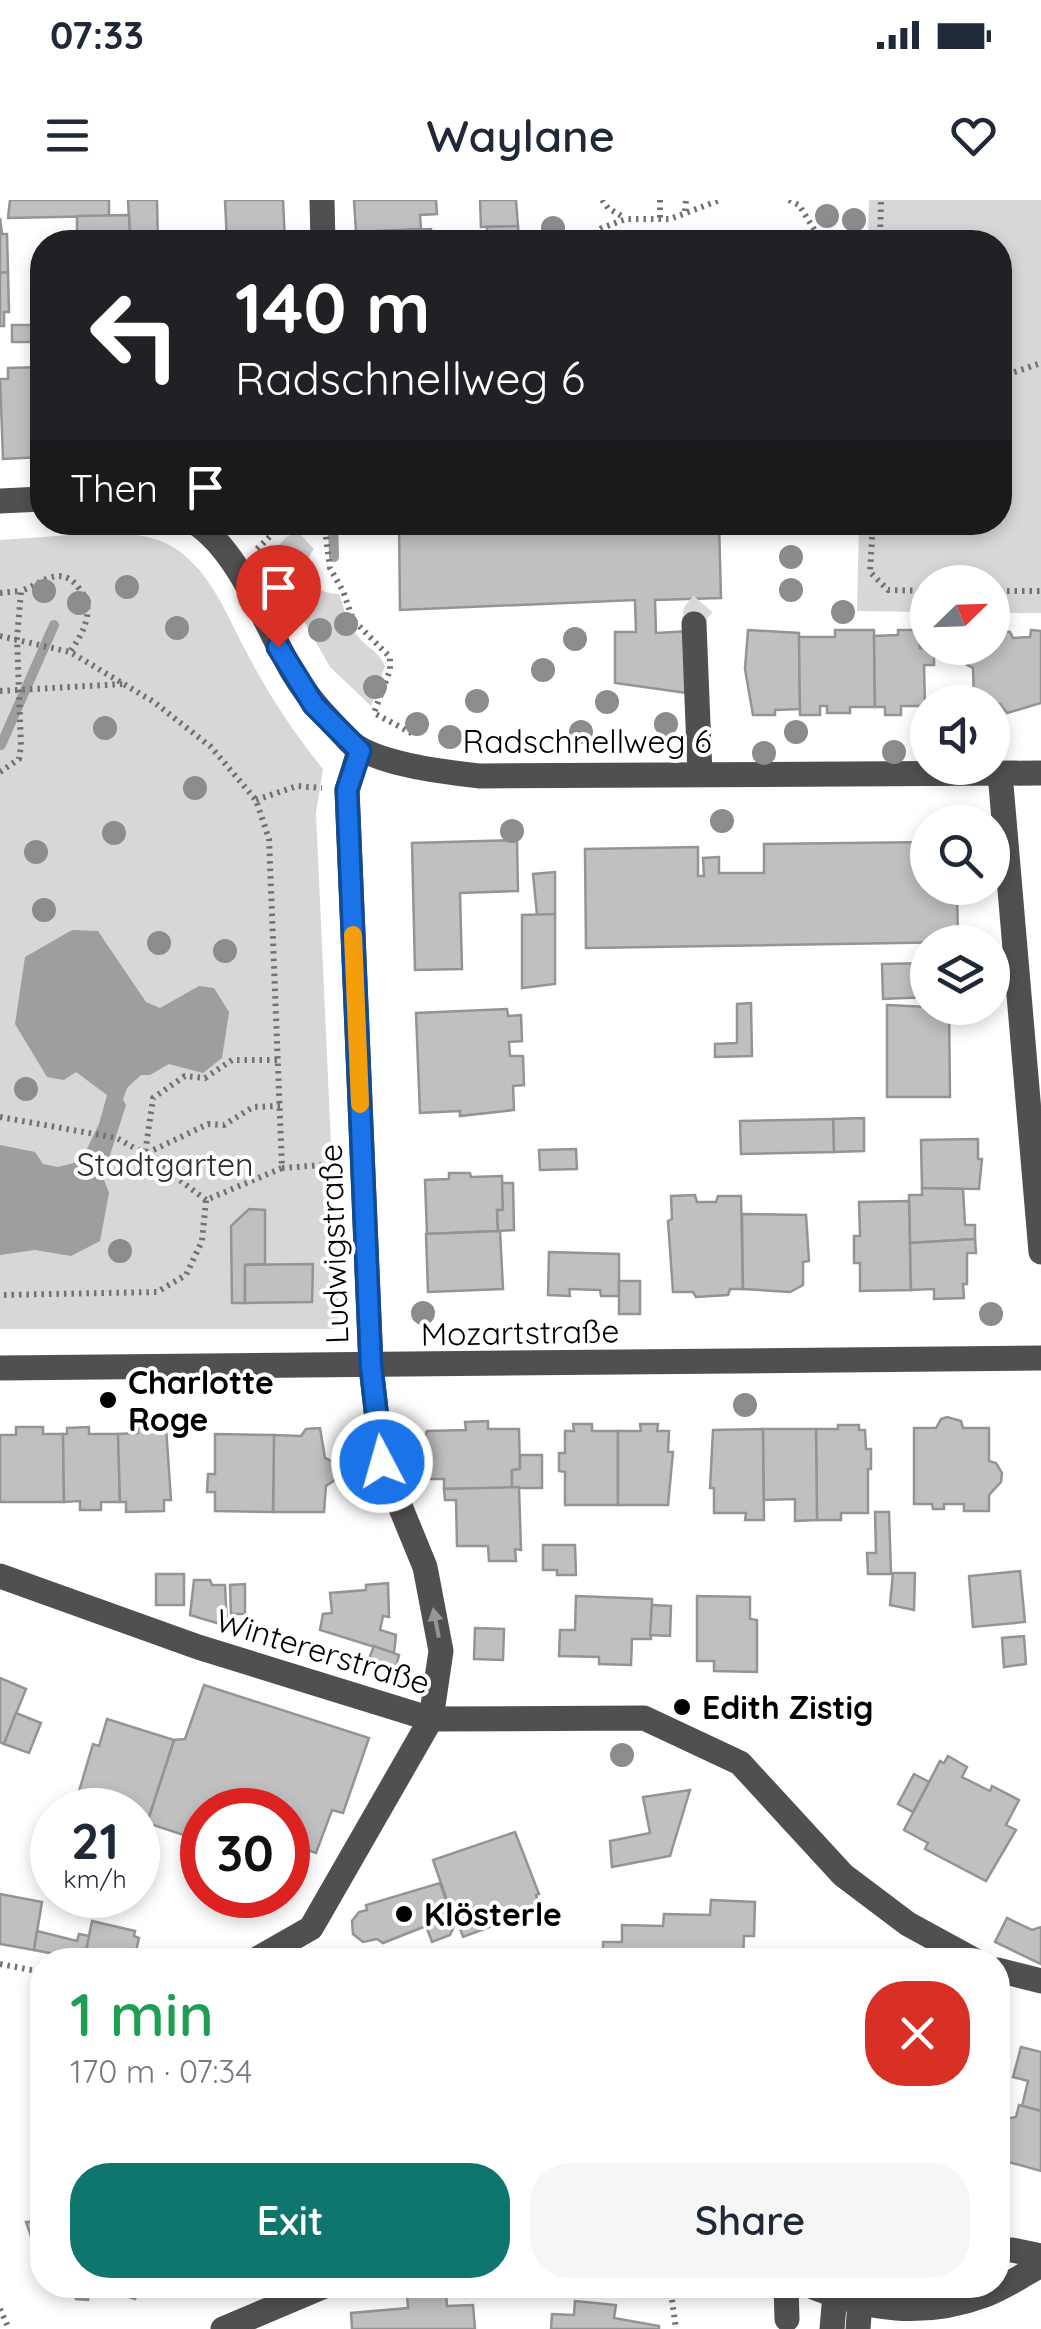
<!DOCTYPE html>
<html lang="en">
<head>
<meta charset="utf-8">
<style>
  :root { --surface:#fff; --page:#f6f6f7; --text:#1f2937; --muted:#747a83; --accent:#0f766e }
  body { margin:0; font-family:Quicksand,sans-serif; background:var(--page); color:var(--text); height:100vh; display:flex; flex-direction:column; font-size:38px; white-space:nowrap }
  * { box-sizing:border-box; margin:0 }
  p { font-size:32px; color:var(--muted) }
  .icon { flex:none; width:55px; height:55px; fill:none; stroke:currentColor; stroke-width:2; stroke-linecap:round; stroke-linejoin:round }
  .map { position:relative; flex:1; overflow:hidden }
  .drawer { position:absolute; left:30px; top:1748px; width:980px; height:350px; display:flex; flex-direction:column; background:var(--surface); border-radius:40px; box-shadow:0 5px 15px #0003 }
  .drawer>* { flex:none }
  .guide { position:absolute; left:30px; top:30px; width:982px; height:305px; border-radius:40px; box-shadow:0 5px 15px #0003; background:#202124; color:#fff; overflow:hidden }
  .needle { width:65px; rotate:67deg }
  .controls { position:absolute; left:910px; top:365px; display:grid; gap:20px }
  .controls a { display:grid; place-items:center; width:100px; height:100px; border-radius:50%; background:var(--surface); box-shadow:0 5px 15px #0003; font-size:50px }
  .speed { position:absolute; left:30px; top:1588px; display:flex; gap:20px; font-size:50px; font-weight:700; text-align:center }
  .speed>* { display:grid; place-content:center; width:130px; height:130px; border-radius:50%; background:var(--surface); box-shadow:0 5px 15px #0003; line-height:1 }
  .speed small { font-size:25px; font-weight:400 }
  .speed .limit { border:15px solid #d22; background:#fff; color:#111 }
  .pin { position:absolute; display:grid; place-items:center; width:85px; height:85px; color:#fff; margin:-102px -42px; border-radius:50% 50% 50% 0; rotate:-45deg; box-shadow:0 0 10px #0007 }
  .pin .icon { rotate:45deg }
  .me { position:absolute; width:110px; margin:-55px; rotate:354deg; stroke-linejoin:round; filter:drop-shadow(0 0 8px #0008) }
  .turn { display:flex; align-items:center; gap:35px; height:210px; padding:0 40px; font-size:45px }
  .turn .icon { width:130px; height:130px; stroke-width:2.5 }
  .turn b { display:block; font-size:70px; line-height:85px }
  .then { display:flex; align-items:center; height:95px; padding:0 40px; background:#0003; gap:20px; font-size:38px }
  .round { display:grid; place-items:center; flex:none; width:105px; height:105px; border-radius:40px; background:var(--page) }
  .headline { display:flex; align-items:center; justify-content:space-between; height:170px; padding:0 40px }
  h1 { font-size:60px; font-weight:600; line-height:75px; color:#1e9e55 }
  .cta { display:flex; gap:20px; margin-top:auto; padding:20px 40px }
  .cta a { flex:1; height:115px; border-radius:40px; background:var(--accent); color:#fff; font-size:40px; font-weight:600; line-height:115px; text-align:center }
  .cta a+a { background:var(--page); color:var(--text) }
  .status { display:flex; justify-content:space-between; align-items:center; height:70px; padding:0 50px; background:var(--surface); direction:ltr }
  .status svg { height:28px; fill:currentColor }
  header { display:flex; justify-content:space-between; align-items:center; height:130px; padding:0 40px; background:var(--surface); font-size:45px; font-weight:600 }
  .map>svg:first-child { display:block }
  .green { fill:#d7d7d7 }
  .water { fill:#9e9e9e }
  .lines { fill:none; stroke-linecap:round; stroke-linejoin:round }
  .stream { stroke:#9e9e9e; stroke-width:10 }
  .building { fill:#c0c0c0; stroke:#949494; stroke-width:2.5 }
  .minor-tunnel { stroke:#d9d9d9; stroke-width:25; stroke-dasharray:25 12; stroke-linecap:butt }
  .path { stroke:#727272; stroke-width:6; stroke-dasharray:2.5 5; stroke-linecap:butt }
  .minor { stroke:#505050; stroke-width:25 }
  .tree { fill:#8c8c8c }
  .oneway { fill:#969696 }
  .route-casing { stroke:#114b97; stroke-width:25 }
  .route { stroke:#1a73e8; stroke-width:18 }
  .slow { stroke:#f59e0b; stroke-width:18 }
  .poi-dot { fill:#000; stroke:#fff; stroke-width:4 }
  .labels { text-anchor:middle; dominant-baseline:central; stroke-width:8; stroke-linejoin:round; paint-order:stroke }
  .street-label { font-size:32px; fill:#000; stroke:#fff }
  .park-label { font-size:32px; fill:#2e2e2e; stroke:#fff }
  .poi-label { font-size:32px; font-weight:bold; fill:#000; stroke:#fff; text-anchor:start }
</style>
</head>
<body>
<div class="status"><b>07:33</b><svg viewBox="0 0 49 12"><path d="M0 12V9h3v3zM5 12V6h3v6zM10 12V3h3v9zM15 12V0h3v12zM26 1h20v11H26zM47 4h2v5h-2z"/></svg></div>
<header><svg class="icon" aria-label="menu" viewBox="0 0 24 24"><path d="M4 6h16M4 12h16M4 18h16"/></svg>Waylane<svg class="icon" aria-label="heart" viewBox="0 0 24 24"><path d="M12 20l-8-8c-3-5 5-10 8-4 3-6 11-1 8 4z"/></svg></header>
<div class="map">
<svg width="1041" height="2129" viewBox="0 0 1041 2129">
  <rect width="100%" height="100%" fill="#fff"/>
  <g class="green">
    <polygon points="869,0 1041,0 1041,413 993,413 992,382 928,382 927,412 857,411 859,323 1000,322 1000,42 868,42"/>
    <path d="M 297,331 L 314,349 C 295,373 313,394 339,394 C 345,411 349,428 362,441 C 372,450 379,453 385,466 L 371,506 L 330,467 L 273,367 L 271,357 L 285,338 Z"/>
    <path d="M 98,333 C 126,333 156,334 179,351 C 213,376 228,418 247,453 C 268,494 294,533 323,569 L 316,613 L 339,1121 L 336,1129 L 0,1129 L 0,340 Z"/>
  </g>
  <polygon class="water" points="72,730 98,731 146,802 160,808 199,786 214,788 229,812 222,858 203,873 169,864 150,875 141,875 127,888 123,899 126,905 103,977 109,993 100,1041 71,1056 35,1050 0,1055 0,945 35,952 43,964 58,967 81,961 99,924 107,895 76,872 64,880 47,877 15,824 25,757"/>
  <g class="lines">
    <g class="stream">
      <polyline points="333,322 334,357"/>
      <polyline points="1,545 54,425"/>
    </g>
  </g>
  <g class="building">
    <polygon points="10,0 109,0 109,16 8,18"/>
    <polygon points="128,0 157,0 158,42 130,42"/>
    <polygon points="225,0 283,0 285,42 227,42"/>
    <polygon points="354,0 436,0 437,14 420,15 421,29 356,32"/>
    <polygon points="480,0 516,0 518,26 481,27"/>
    <polygon points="129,15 130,42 77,42 77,16"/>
    <polygon points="0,18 2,34 7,34 8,72 0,73"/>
    <polygon points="518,26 519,42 487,42 487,27"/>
    <polygon points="431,29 432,42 356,42 356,32"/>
    <polygon points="8,72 9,112 4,112 4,126 0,126 0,73"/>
    <rect x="12" y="125" width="24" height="17"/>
    <polygon points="41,167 42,257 3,259 0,179 8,179 8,168"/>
    <polygon points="399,322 719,322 721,398 655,400 656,433 690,431 687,493 615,483 615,432 636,432 635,400 400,410"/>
    <polygon points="748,430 799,433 800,509 775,510 775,515 753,515 745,469"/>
    <polygon points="835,430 874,430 875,507 850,507 850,513 827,513 827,506 820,506 820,515 800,515 799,437 835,437"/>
    <polygon points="898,430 920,430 920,448 934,448 934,465 924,465 925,506 901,506 901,515 885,515 885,507 875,507 874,436 898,435"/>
    <polygon points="1031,430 1041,431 1041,503 1007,513 1000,504 974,502 973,468 967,465 966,448 992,448 992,431 1010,432 1013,438 1030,437"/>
    <polygon points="517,640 518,691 460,693 462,769 415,770 412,643"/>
    <polygon points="928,642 928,688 957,688 958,742 586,748 585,649 698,647 698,676 704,676 703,658 719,657 719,673 764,673 764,644"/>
    <polygon points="555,672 555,714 537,715 533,674"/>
    <polygon points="555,714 555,784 522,788 522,715"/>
    <polygon points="928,763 928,797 883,799 882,764"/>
    <polygon points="751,803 752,856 715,857 715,844 737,843 737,804"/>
    <polygon points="887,805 949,808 950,897 887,897"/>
    <polygon points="507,809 508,816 521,815 522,841 509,842 510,856 523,856 524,885 513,886 514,910 460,916 460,911 420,913 416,813"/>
    <polygon points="864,918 864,951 834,952 833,919"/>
    <polygon points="833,919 834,952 741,954 740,921"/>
    <polygon points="978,939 978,959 982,959 979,989 922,988 921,940"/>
    <polygon points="576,949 577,969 540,970 539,950"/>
    <polygon points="449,973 470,973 471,977 502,976 503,1010 497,1010 498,1031 427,1034 425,980 449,979"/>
    <polygon points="502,983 513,983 514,1030 498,1031 497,1010 503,1010"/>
    <polygon points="922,988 963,989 965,1025 975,1025 975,1039 910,1043 909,995 922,995"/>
    <polygon points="695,995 697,1002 716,1002 718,996 741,996 743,1089 730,1089 728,1095 696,1097 693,1092 673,1092 668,1021 672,1019 671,996"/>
    <polygon points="909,1001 911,1090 860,1091 860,1063 854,1063 854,1036 860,1036 859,1002"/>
    <polygon points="249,1009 265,1010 265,1064 245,1065 245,1103 232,1103 231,1026"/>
    <polygon points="742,1014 806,1015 809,1061 803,1062 803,1085 790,1092 743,1089"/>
    <polygon points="500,1031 503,1089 428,1092 426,1034"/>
    <polygon points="975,1039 976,1053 967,1053 967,1084 963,1084 964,1098 934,1099 934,1089 911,1090 910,1043"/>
    <polygon points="549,1052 619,1054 619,1096 601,1096 600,1090 569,1089 570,1096 548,1095"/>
    <polygon points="313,1064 312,1102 245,1103 245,1065"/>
    <rect x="619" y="1081" width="21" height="33"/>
    <polygon points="947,1217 961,1221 963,1228 989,1228 989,1261 996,1263 1002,1273 1001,1282 989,1295 989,1311 964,1311 964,1304 944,1304 944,1309 933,1309 932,1304 914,1304 914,1228 936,1228 941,1219"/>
    <polygon points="488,1221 488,1229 519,1229 520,1269 512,1270 512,1288 444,1289 444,1279 428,1279 428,1259 422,1246 427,1231 466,1230 465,1222"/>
    <polygon points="573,1224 592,1224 592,1231 618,1231 618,1305 565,1305 565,1272 559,1271 559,1253 565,1253 565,1231 574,1231"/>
    <polygon points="640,1224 658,1224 657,1231 669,1231 668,1252 673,1252 668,1305 618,1305 618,1231 641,1231"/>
    <polygon points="838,1225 859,1225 859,1230 865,1230 866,1249 871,1249 871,1269 868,1269 868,1313 841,1313 841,1320 817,1320 816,1229 838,1229"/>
    <polygon points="16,1227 43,1227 43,1234 63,1234 64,1302 0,1302 0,1235 16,1235"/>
    <polygon points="89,1227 89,1234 118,1234 120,1302 101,1302 101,1310 80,1310 80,1301 64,1302 63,1234 67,1234 67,1228"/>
    <polygon points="166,1227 171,1300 164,1300 164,1311 126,1312 126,1302 120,1302 118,1234 138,1233 138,1228"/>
    <polygon points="320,1228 325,1258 340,1265 341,1276 326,1286 324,1312 273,1312 274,1235 301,1236 306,1229"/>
    <polygon points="763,1229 764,1320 745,1320 746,1313 714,1313 714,1288 710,1288 713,1230"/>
    <polygon points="763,1229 816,1229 817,1320 795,1321 795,1299 764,1300"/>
    <polygon points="215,1234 274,1235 273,1312 215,1311 215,1292 207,1292 208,1274 215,1274"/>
    <polygon points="520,1255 542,1255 542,1288 512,1288 512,1270 520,1269"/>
    <polygon points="519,1287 521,1350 515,1349 516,1361 489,1361 488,1346 457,1346 456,1300 445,1300 444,1289"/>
    <polygon points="875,1312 889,1312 891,1374 868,1374 867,1353 876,1353"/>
    <polygon points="543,1345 575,1345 576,1375 557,1375 557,1370 543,1370"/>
    <polygon points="1020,1371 1025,1422 973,1427 969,1376"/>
    <polygon points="893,1373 915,1373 914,1410 890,1405"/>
    <rect x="156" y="1374" width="28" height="31"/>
    <polygon points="194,1380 210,1380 212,1385 225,1385 227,1426 190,1415"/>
    <polygon points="388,1383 389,1417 383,1416 380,1430 396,1435 394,1453 320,1430 323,1414 332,1413 330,1393 366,1390 366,1385"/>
    <polygon points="245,1384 245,1414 231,1414 230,1385"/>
    <polygon points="576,1396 652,1399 651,1439 632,1439 631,1465 599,1464 599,1457 559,1456 560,1430 575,1430"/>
    <polygon points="697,1396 750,1397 750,1419 757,1420 757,1472 714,1471 714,1461 697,1461"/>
    <polygon points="652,1405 671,1406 670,1436 650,1435"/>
    <polygon points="475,1428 504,1429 503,1460 474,1459"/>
    <polygon points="1024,1436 1026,1464 1004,1467 1002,1438"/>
    <polygon points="374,1446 399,1455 395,1471 368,1461"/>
    <polygon points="0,1478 26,1489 4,1544 0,1542"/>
    <polygon points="204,1485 369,1538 343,1613 332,1610 316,1653 305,1649 304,1655 288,1650 288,1610 202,1610 202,1641 147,1623 174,1540 185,1539"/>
    <polygon points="16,1513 41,1523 29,1553 4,1544"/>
    <polygon points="107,1519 174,1540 145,1629 153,1631 138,1658 138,1610 80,1610 83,1600 77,1598 93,1544 99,1546"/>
    <polygon points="948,1556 967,1567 962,1577 990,1591 992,1586 1019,1600 1006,1625 1016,1630 986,1681 925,1649 928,1643 904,1630 940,1561 944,1563"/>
    <polygon points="914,1574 929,1582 913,1612 898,1604"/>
    <polygon points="690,1590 670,1656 612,1667 610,1641 650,1633 643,1597"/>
    <polygon points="515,1632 539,1694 536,1695 540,1708 463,1737 458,1723 455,1724 433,1660"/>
    <polygon points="440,1683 455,1724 450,1735 432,1742 426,1726 383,1743 377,1739 363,1742 353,1734 352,1721 359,1712 367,1710 366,1705"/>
    <polygon points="0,1694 42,1702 34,1750 0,1744"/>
    <polygon points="711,1700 755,1702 754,1736 744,1736 743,1760 610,1760 611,1757 603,1757 603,1742 622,1742 622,1725 663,1726 664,1714 710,1715"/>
    <polygon points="1007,1718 1032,1730 1041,1727 1041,1764 995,1742"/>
    <polygon points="92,1721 135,1731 134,1736 139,1738 134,1760 84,1760"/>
    <polygon points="37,1731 77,1741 79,1734 89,1736 84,1760 34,1750"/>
    <polygon points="1021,1847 1041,1852 1041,1911 1022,1906 1028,1881 1013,1877"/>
    <polygon points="1019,1905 1041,1911 1041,1971 998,1959 998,1933 1003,1919 1016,1917"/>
    <polygon points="42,2021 42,2068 26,2022"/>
    <polygon points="52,2085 161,2085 159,2094 140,2089 135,2099 125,2096 127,2088 88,2086 88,2100 76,2099 72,2091 53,2092"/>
    <polygon points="446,2092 447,2106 473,2105 475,2129 352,2129 351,2113 408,2108 407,2095"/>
    <polygon points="575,2101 616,2105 614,2118 659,2126 659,2129 551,2129 552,2114 574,2115"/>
  </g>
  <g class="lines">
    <polyline class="minor-tunnel" points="694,424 696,412 703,404"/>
    <g class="path">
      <polyline points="602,0 608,8 625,18"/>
      <polyline points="660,0 660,19"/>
      <polyline points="789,0 799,5 822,42"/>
      <polyline points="685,11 686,0"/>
      <polyline points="582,42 602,28 626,19 670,19 720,0"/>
      <polyline points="880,42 881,0"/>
      <polyline points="1000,177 1041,163"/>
      <polyline points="324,322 330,368 343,391 353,420 390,457 390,470 374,513 413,534"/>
      <polyline points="873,322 870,372 888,390 928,391"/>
      <polyline points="257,349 285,322"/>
      <polyline points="992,391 1041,391"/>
      <polyline points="0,393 21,391"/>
      <polyline points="0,436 70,452 154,502 211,547 256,600 269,639 282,968 206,1000 202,1041 186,1075 157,1092 0,1095"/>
      <polyline points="0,491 123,484"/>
      <path d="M 0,572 L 19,559 L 21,546 L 17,438 L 21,391 C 33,387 45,377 58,376 C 66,376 73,380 78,387 C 97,408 84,432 70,452"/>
      <polyline points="256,600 297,586 322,588"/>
      <polyline points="277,860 232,860 205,878 185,876 153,898 145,954 208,924 224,925 253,907 280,906"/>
      <polyline points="0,917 117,938 145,954 206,1000"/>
      <polyline points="282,968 336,964"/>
      <polyline points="0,1764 42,1772"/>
      <polyline points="42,1803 35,1802 42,1825"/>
      <polyline points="670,2085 676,2129"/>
      <polyline points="0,2109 9,2129"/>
    </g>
    <g class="minor">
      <polyline points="322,0 323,42"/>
      <polyline points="0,301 42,299"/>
      <path d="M 194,322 C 240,351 266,427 293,473 C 311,503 335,526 359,551 L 347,590 L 371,1167 L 382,1262 L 425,1367 L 441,1451 L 431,1519 L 311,1728 L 255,1760"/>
      <polyline points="694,424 700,574"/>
      <path d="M 348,540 C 373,564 444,572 479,576 L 1041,573"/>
      <polyline points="1000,573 1041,1052"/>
      <polyline points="0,1168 1041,1158"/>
      <polyline points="0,1376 198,1447 431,1519 644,1518 740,1563 843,1675 908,1724 974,1760"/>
      <polyline points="998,1770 1041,1781"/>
      <polyline points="1012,2050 1041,2056"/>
      <polyline points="786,2085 787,2119"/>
      <path d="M 808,2085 C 868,2110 923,2118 985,2095 C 1004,2088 1023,2075 1041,2065"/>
      <polyline points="223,2129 327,2085"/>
      <polyline points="832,2129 835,2095"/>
      <polyline points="858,2129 860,2102"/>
    </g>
  </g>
  <g class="tree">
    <circle cx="827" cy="16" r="12"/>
    <circle cx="854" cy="20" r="12"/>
    <circle cx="553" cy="28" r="12"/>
    <circle cx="791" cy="357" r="12"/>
    <circle cx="127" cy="387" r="12"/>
    <circle cx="791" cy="390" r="12"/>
    <circle cx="44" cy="391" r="12"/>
    <circle cx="79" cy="403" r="12"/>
    <circle cx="843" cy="412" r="12"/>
    <circle cx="346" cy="424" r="12"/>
    <circle cx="177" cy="428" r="12"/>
    <circle cx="320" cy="430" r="12"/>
    <circle cx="575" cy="439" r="12"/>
    <circle cx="543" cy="470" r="12"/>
    <circle cx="375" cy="487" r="12"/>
    <circle cx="477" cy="501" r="12"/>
    <circle cx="607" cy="502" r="12"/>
    <circle cx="417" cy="524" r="12"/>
    <circle cx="666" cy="524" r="12"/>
    <circle cx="105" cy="528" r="12"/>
    <circle cx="581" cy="532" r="12"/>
    <circle cx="796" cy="532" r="12"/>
    <circle cx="450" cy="537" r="12"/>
    <circle cx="894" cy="552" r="12"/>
    <circle cx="764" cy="553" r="12"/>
    <circle cx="195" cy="588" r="12"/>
    <circle cx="722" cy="621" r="12"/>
    <circle cx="512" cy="631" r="12"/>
    <circle cx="114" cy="633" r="12"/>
    <circle cx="36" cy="652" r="12"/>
    <circle cx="44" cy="710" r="12"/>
    <circle cx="159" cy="743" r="12"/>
    <circle cx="225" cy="751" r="12"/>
    <circle cx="26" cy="889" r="12"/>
    <circle cx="120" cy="1051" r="12"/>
    <circle cx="423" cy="1113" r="12"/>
    <circle cx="991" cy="1114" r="12"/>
    <circle cx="745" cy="1205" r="12"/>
    <circle cx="622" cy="1555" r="12"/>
  </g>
  <defs><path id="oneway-solid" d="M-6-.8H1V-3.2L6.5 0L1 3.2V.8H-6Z" transform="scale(2.5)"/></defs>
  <use class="oneway" href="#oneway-solid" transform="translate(436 1423) rotate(-101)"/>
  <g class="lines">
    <defs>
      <polyline id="route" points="278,447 314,505 360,551 347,590 371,1166 382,1262"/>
    </defs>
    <use href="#route" class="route-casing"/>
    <use href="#route" class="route"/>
    <polyline class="slow" points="353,735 360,904"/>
  </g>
  <g class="poi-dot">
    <circle cx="108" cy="1200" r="10"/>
    <circle cx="682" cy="1507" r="10"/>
    <circle cx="404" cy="1714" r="10"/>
  </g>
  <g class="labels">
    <g class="street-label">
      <text x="587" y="541">Radschnellweg 6</text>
      <text transform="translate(333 1044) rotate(-92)">Ludwigstraße</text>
      <text transform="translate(520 1132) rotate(-1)">Mozartstraße</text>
      <text transform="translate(323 1451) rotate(17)">Wintererstraße</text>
    </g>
    <g class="park-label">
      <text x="165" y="964">Stadtgarten</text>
    </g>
    <g class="poi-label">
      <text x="128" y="1182">Charlotte<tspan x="128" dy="37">Roge</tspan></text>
      <text x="702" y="1507">Edith Zistig</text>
      <text x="424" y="1714">Klösterle</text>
    </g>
  </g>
</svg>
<div class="controls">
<a><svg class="needle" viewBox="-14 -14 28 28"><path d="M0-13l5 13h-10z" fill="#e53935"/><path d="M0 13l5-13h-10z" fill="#747a83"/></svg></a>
<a><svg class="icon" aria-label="sound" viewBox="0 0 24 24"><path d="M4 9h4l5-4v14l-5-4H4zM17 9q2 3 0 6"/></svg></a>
<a><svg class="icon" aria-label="search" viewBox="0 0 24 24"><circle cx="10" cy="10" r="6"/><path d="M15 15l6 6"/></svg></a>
<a><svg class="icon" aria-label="layers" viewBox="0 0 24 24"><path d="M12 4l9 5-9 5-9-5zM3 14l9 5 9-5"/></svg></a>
</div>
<div class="speed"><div>21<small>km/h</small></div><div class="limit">30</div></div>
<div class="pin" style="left:278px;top:447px;background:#d93025"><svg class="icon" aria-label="arrive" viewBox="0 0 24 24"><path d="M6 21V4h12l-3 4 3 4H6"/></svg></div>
<svg class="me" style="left:382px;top:1262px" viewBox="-20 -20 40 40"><circle r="17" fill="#1a73e8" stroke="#fff" stroke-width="3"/><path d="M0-11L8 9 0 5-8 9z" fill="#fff"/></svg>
<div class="guide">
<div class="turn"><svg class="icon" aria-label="left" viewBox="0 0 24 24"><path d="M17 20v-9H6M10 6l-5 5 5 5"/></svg><div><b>140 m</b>Radschnellweg 6</div></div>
<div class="then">Then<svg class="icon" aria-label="arrive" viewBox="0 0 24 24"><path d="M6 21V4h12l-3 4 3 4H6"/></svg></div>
</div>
<section class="drawer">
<div class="headline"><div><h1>1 min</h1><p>170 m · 07:34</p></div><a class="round" style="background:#d93025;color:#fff"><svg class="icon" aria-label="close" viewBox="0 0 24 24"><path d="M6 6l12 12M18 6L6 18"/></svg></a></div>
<div class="cta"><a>Exit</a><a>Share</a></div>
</section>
</div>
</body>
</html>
